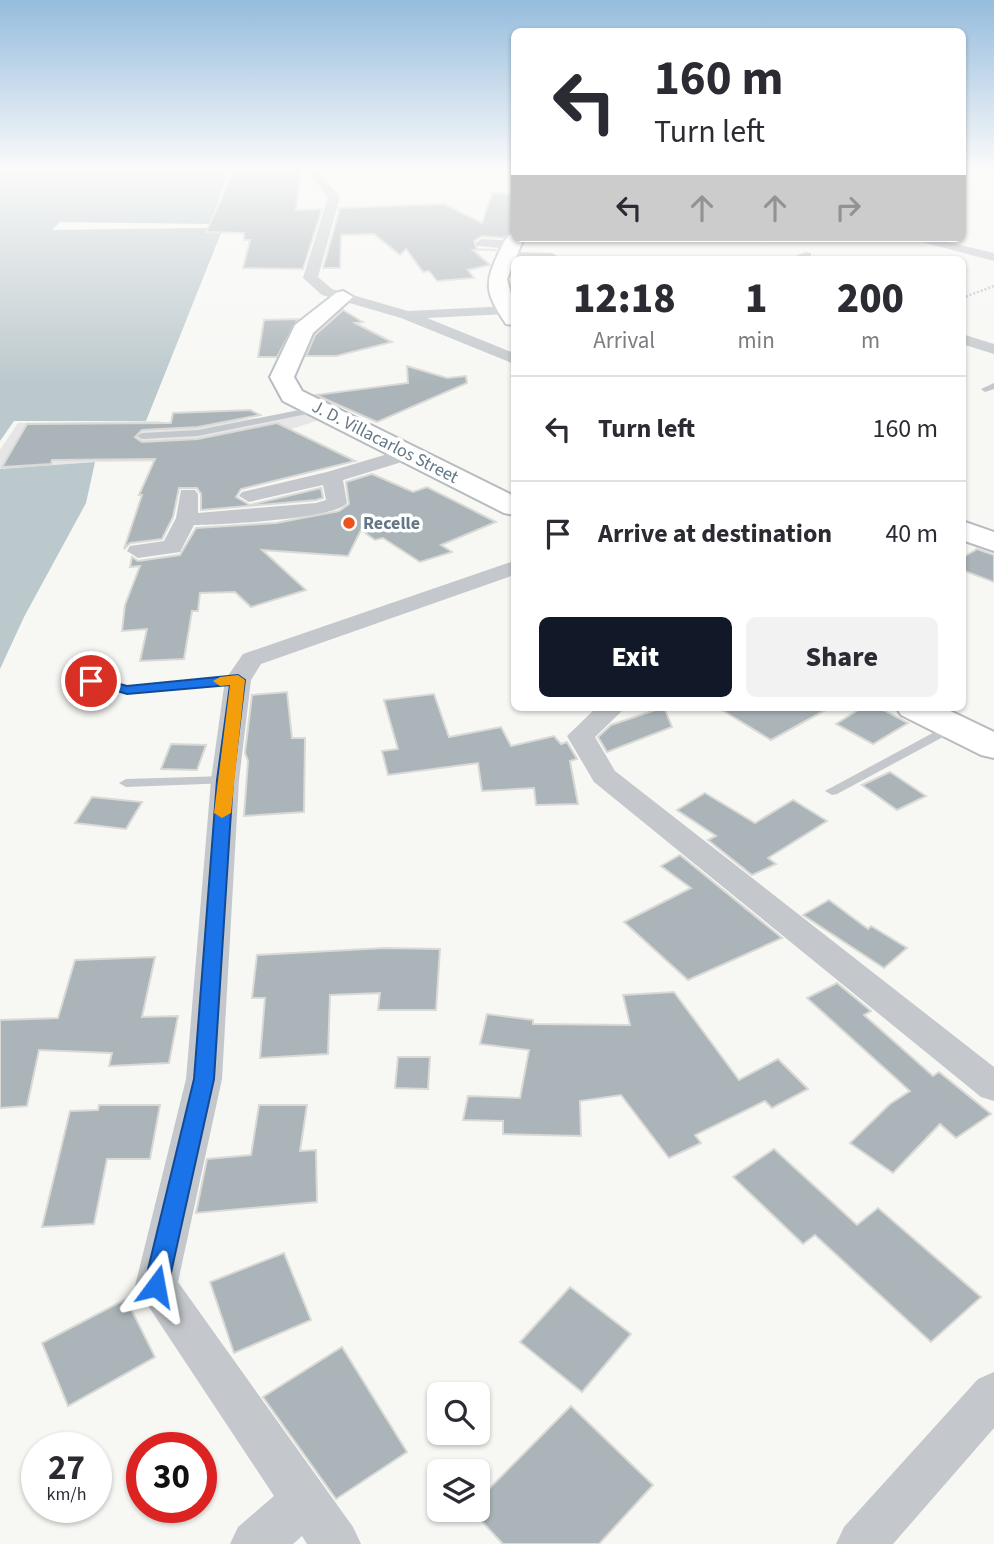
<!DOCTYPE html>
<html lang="en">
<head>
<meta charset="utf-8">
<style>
  :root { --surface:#fff; --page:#f2f2f3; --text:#2b2b33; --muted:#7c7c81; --line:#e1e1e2; --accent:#111827 }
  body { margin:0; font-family:"Source Sans 3",sans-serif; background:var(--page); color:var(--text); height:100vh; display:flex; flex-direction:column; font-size:26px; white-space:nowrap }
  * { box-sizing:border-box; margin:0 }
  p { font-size:23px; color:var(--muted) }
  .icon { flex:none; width:38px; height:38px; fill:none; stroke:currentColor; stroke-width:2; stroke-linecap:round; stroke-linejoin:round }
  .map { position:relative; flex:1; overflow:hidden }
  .panel { position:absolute; left:511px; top:256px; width:455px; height:455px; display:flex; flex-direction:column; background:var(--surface); border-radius:10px; box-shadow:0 2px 5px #0004 }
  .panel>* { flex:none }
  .top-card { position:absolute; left:511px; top:28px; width:455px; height:214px; border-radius:10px; box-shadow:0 2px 5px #0004; background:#fff; color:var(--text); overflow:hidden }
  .tools { position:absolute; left:427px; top:1382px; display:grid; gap:14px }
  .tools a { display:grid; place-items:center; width:63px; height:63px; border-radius:10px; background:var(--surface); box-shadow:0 2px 5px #0004; font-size:35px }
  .speed { position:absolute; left:21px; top:1432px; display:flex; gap:14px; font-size:35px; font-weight:700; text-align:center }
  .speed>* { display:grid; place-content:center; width:91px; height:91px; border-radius:50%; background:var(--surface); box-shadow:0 2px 5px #0004; line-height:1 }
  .speed small { font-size:18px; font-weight:400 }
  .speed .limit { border:10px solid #d22; background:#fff; color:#111 }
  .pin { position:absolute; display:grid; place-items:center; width:60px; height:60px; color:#fff; margin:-30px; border:4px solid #fff; border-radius:50%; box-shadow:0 2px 7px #0007 }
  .me { position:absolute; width:77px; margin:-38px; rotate:13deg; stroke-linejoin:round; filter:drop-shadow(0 0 5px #0008) }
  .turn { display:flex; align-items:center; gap:24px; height:147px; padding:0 28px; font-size:32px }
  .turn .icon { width:91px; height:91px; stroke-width:2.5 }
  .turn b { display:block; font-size:49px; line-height:60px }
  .lanes { display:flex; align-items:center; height:66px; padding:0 28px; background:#0003; justify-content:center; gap:35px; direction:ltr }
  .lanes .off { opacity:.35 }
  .eta { display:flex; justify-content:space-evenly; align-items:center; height:119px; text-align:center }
  .eta b { font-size:42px; font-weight:800; line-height:49px }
  .cta { display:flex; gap:14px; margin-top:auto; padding:14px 28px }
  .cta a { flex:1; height:80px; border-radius:10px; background:var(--accent); color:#fff; font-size:28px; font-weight:800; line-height:80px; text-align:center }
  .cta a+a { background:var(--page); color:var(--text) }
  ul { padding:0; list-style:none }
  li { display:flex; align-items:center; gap:21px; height:105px; padding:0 28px; border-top:2px solid var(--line) }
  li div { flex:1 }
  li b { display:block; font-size:26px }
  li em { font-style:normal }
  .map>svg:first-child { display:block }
  .built { fill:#e5e6e5 }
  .water { fill:#bbc8cc }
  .building { fill:#abb4b9; stroke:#d9d9d6; stroke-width:2 }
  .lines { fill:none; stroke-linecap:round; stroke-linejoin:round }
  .secondary-casing { stroke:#b6bcc0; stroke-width:4 }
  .path { stroke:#bdc0c2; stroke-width:2.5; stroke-dasharray:2 2; stroke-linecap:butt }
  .lane { fill:#c4c8cc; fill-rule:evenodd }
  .street { fill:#c4c8cc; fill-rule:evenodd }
  .secondary { fill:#fff; fill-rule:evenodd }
  .route { fill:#1a73e8; stroke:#114b97; stroke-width:2 }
  .slow { fill:#f59e0b }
  .poi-dot { fill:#ed521e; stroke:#fff; stroke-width:2.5 }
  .labels { text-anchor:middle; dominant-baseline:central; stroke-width:7; stroke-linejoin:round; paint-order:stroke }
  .far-street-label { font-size:18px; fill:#647787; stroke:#fff }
  .far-poi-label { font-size:18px; font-weight:bold; fill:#647787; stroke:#fff; text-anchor:start }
</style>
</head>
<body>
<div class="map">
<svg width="994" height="1544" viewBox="0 0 994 1544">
  <rect width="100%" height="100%" fill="#f7f7f4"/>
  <polygon class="built" points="312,413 322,419 193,461 95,462 0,469 0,450 18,423 159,421 176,426"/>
  <g class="water">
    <polygon points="0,168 230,168 210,224 60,222 52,230 207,228 205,233 221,233 146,421 14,421 0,441"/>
    <polygon points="95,462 86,503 24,617 0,669 0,469"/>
  </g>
  <g class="building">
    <polygon points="301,168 296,210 322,209 303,269 243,268 250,240 244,240 244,233 206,232 233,173"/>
    <polygon points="492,193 514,194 514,231 503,238 482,236 474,241 477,249 497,250 473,250 490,265 468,270 474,278 437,281 429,271 423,272 406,249 400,255 374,234 341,235 340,268 323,268 340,208 444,204 482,223"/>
    <polygon points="343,310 363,322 355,323 392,342 336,356 306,356 315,335"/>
    <polygon points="298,319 277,357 258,357 264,320"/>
    <polygon points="407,366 447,378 466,376 467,383 377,422 316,395 408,383"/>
    <polygon points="250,410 260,415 198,427 142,430 135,437 142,442 198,439 277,423 355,461 241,489 236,497 250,505 321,488 323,498 316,500 201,510 201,494 197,488 179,488 173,517 162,539 130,543 124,549 142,495 139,495 155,459 52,460 51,464 2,467 27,424 171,423 173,413"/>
    <polygon points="372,474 413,492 427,487 496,522 441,545 452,552 420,562 383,538 375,540 361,530 348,556 262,550 306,590 251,607 235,592 200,593 198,611 192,611 184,659 140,661 147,629 122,631 125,605 140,566 130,567 132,557 138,561 180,555 196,528 276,523 339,511 349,504 346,482"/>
    <polygon points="977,549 994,555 994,582 962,570 962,558"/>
    <polygon points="287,692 292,738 305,738 304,812 244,816 248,761 245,753 252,695"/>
    <polygon points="434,694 449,737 501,727 511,746 554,736 561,744 567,742 577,759 570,761 578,804 536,805 534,788 482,791 478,763 388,775 382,751 398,749 384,700"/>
    <polygon points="664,707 672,727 607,752 598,737 611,725"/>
    <polygon points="717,707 831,707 771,740"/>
    <polygon points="863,707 878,707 908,723 873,744 836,724"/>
    <polygon points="171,744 206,745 197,770 161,769"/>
    <polygon points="890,772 926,796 897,810 862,785"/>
    <polygon points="705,793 755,823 793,800 827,821 768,858 776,864 752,875 708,840 716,836 677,810"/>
    <polygon points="92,797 142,802 126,829 75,823"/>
    <polygon points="680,855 782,938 688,980 624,922 691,888 661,866"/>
    <polygon points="829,900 868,929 871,926 907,948 884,968 803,915"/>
    <polygon points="385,948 440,949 436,1010 378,1010 380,993 330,995 328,1054 260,1058 265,998 252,998 257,955"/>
    <polygon points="155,957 142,1017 178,1016 169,1063 109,1066 112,1053 39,1050 27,1106 0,1108 0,1020 58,1018 75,960"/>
    <polygon points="837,983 871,1011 864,1015 933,1076 939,1072 991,1114 956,1138 940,1124 893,1173 850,1143 890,1104 910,1091 807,998"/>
    <polygon points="674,992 739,1080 778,1059 808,1089 772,1108 765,1101 695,1135 701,1143 669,1158 621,1095 580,1101 581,1136 503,1134 503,1121 463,1120 468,1096 520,1098 529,1050 480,1044 487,1014 533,1020 533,1024 630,1025 623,995"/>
    <polygon points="398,1057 430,1057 428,1089 395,1088"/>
    <polygon points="99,1105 160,1105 150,1159 107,1159 94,1224 42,1227 70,1111 98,1110"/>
    <polygon points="259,1105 307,1105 300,1151 316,1150 317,1202 196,1213 207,1159 251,1155"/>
    <polygon points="774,1149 857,1225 878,1208 981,1297 931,1342 815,1235 803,1244 733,1177"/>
    <polygon points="284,1253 311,1320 234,1353 210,1282"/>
    <polygon points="570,1287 631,1334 582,1392 520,1342"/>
    <polygon points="126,1299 155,1357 68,1406 42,1343"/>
    <polygon points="342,1347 407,1452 336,1499 263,1397"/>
    <polygon points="571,1406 653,1485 599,1544 503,1544 471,1510 478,1510 478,1500"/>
  </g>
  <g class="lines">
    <defs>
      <g id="secondary">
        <path d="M 514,233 L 514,238 L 524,238 L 507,279 L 514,305 L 514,325 L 506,324 C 484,291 484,283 501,248 C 505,241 506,235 514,233 Z"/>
        <polygon points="343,291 353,297 313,333 294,377 302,391 514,496 514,515 504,513 283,401 270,377 295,325 336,293"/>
        <polygon points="962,521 994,532 994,551 962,540"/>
        <polygon points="896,707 942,707 994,732 994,758 981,755 901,715"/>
      </g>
    </defs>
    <use href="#secondary" class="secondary-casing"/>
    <polyline class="path" points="962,298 994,286"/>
    <g class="lane">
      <polygon points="994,383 994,389 985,392 981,389"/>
      <polygon points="319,406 322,407 322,411 198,436 142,439 137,436 142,433 198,430"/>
      <polygon points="238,676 244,680 243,683 127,694 86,684 85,681 91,677 127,686"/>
      <polygon points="953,722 958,723 960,726 958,729 837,794 832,795 825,791"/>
      <polygon points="225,776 230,777 232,780 230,783 126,787 119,783 126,779"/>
    </g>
    <g class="street">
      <polygon points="304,168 316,168 340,197 318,277 332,289 408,311 512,306 514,309 507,314 427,318 514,353 514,364 401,318 322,295 303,278 328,197"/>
      <polygon points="907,238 931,238 994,253 994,261"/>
      <polygon points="482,239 513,241 520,245 513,249 477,246 475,243"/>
      <polygon points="510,252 552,253 559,257 505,259 505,253"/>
      <polygon points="806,252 811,253 811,259 788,259"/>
      <polygon points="962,334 994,344 994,354 962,344"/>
      <path d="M 408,448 L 415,450 L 418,454 L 415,458 L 343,480 L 347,503 C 336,519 218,525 194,525 L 180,552 L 138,558 L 127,551 L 130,546 L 164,541 L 176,518 L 181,490 L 195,490 L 198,494 L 198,513 L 316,503 L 326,500 L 323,485 L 249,502 L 239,496 L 242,492 L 327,472 Z"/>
      <polygon points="514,561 514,575 261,664 251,680 239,780 222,1079 178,1282 353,1527 361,1544 307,1544 302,1536 293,1544 230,1544 238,1527 274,1496 135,1286 186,1079 211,780 225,680 243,654"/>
      <polygon points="597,707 626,707 595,737 615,771 994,1067 994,1101 981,1097 594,782 567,736"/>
      <polygon points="994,1372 994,1428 893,1544 836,1544 844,1527 978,1379"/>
    </g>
    <use href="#secondary" class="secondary"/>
  </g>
  <linearGradient id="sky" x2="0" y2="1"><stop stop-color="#96bcdd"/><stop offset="0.44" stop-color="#fbfbfa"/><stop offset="1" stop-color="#fbfbfa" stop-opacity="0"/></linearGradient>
  <rect width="994" height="384" fill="url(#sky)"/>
  <polygon class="route" points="238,675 245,680 233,780 214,1079 168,1286 165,1294 156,1297 148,1294 144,1286 194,1079 217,780 230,685 127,694 83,681 91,676 127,686"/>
  <polygon class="slow" points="238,675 245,680 231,813 222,818 214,813 230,685 220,686 213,681 220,677"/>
  <circle class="poi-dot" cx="349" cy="523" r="7"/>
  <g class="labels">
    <g class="far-street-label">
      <text transform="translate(385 442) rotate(27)">J. D. Villacarlos Street</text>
    </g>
    <g class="far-poi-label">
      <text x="363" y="523">Recelle</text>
    </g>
  </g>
</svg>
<div class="tools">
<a><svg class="icon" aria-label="search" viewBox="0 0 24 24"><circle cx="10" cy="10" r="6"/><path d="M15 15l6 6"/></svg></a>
<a><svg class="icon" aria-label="layers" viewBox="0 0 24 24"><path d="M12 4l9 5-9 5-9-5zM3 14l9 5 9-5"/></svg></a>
</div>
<div class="speed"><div>27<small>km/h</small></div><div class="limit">30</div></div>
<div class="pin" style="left:91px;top:681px;background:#d93025"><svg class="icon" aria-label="arrive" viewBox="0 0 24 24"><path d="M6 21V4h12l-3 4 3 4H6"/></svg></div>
<svg class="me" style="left:156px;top:1286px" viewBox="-20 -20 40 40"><path d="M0-17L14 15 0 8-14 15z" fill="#1a73e8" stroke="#fff" stroke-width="4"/></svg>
<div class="top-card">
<div class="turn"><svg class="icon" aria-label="left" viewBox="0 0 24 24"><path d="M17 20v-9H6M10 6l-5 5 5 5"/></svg><div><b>160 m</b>Turn left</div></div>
<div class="lanes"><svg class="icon" aria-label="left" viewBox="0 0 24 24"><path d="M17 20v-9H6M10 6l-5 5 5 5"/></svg><svg class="icon off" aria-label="ahead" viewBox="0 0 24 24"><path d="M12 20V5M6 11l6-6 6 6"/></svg><svg class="icon off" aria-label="ahead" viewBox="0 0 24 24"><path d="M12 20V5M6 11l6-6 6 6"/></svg><svg class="icon off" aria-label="right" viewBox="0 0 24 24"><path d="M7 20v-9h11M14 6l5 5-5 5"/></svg></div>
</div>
<section class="panel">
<div class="eta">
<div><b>12:18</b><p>Arrival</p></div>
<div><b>1</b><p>min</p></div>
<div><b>200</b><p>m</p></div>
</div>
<ul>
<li><svg class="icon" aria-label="left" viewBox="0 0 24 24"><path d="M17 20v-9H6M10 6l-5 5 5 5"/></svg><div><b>Turn left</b></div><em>160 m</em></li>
<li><svg class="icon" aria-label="arrive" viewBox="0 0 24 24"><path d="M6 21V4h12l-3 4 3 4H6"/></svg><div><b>Arrive at destination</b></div><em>40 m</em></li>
</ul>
<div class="cta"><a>Exit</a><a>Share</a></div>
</section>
</div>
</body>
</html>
